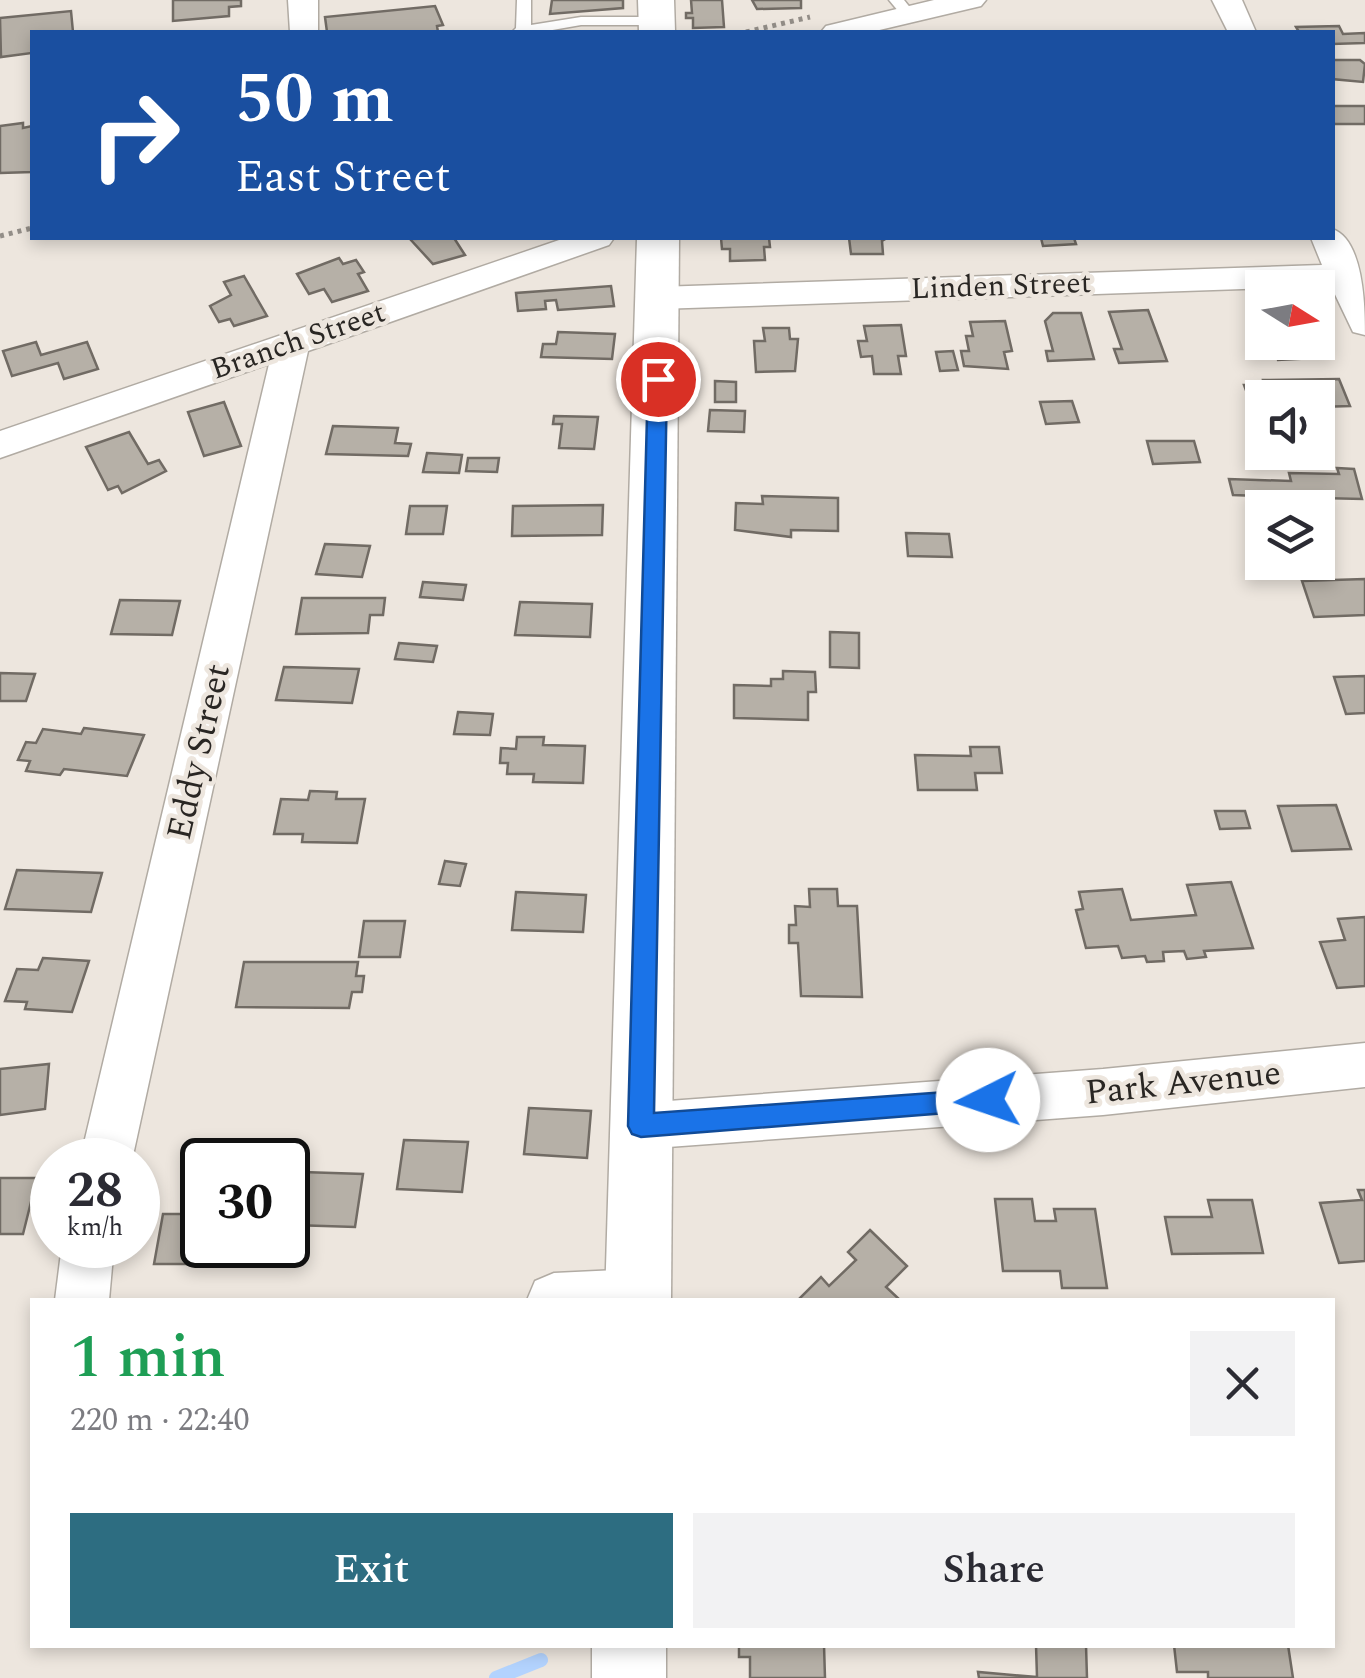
<!DOCTYPE html>
<html lang="en">
<head>
<meta charset="utf-8">
<style>
  :root { --surface:#fff; --page:#f2f2f3; --text:#2b2b33; --muted:#7c7c81; --accent:#2d6d81 }
  body { margin:0; font-family:Spectral,serif; background:var(--page); color:var(--text); height:100vh; display:flex; flex-direction:column; font-size:38px; white-space:nowrap }
  * { box-sizing:border-box; margin:0 }
  p { font-size:32px; color:var(--muted) }
  .icon { flex:none; width:55px; height:55px; fill:none; stroke:currentColor; stroke-width:2; stroke-linecap:round; stroke-linejoin:round }
  .map { position:relative; flex:1; overflow:hidden }
  .drawer { position:absolute; left:30px; top:1298px; width:1305px; height:350px; display:flex; flex-direction:column; background:var(--surface); border-radius:0px; box-shadow:0 5px 15px #0003 }
  .drawer>* { flex:none }
  .top-card { position:absolute; left:30px; top:30px; width:1305px; height:210px; border-radius:0px; box-shadow:0 5px 15px #0003; background:#1a4fa0; color:#fff; overflow:hidden }
  .needle { width:65px; rotate:101deg }
  .controls { position:absolute; left:1245px; top:270px; display:grid; gap:20px }
  .controls a { display:grid; place-items:center; width:90px; height:90px; border-radius:0px; background:var(--surface); box-shadow:0 5px 15px #0003; font-size:50px }
  .speed { position:absolute; left:30px; top:1138px; display:flex; gap:20px; font-size:50px; font-weight:700; text-align:center }
  .speed>* { display:grid; place-content:center; width:130px; height:130px; border-radius:50%; background:var(--surface); box-shadow:0 5px 15px #0003; line-height:1 }
  .speed small { font-size:25px; font-weight:400 }
  .speed .limit { border:5px solid #111; border-radius:15px; background:#fff; color:#111 }
  .pin { position:absolute; display:grid; place-items:center; width:85px; height:85px; color:#fff; margin:-42px; border:5px solid #fff; border-radius:50%; box-shadow:0 2px 10px #0007 }
  .me { position:absolute; width:110px; margin:-55px; rotate:266deg; stroke-linejoin:round; filter:drop-shadow(0 0 8px #0008) }
  .turn { display:flex; align-items:center; gap:35px; height:210px; padding:0 40px; font-size:45px }
  .turn .icon { width:130px; height:130px; stroke-width:2.5 }
  .turn b { display:block; font-size:70px; line-height:85px }
  .round { display:grid; place-items:center; flex:none; width:105px; height:105px; border-radius:0px; background:var(--page) }
  .summary { display:flex; align-items:center; justify-content:space-between; height:170px; padding:0 40px }
  h1 { font-size:60px; font-weight:600; line-height:75px; color:#1e9e55 }
  .primary-button { display:flex; gap:20px; margin-top:auto; padding:20px 40px }
  .primary-button a { flex:1; height:115px; border-radius:0px; background:var(--accent); color:#fff; font-size:40px; font-weight:600; line-height:115px; text-align:center }
  .primary-button a+a { background:var(--page); color:var(--text) }
  .map>svg:first-child { display:block }
  .lines { fill:none; stroke-linecap:round; stroke-linejoin:round }
  .stream { stroke:#b3d3fe; stroke-width:14 }
  .building { fill:#b6b0a7; stroke:#716b64; stroke-width:2.5 }
  .lane-casing { stroke:#b1aba3; stroke-width:3 }
  .street-casing { stroke:#b1aba3; stroke-width:3 }
  .secondary-casing { stroke:#b1aba3; stroke-width:3 }
  .path { stroke:#938e88; stroke-width:5; stroke-dasharray:4 5; stroke-linecap:butt }
  .lane { fill:#fff; fill-rule:evenodd }
  .street { fill:#fff; fill-rule:evenodd }
  .secondary { fill:#fff; fill-rule:evenodd }
  .route { fill:#1a73e8; stroke:#114b97; stroke-width:2.5 }
  .labels { text-anchor:middle; dominant-baseline:central; stroke-width:9; stroke-linejoin:round; paint-order:stroke }
  .far-street-label { font-size:30px; fill:#292623; stroke:#ede6de }
  .street-label { font-size:35px; fill:#292623; stroke:#ede6de }
</style>
</head>
<body>
<div class="map">
<svg width="1365" height="1678" viewBox="0 0 1365 1678">
  <rect width="100%" height="100%" fill="#ede6de"/>
  <g class="lines">
    <polyline class="stream" points="496,1678 541,1660"/>
  </g>
  <g class="building">
    <polygon points="173,0 241,0 241,6 229,7 229,16 173,21"/>
    <polygon points="552,0 623,0 623,8 550,14"/>
    <polygon points="691,0 722,0 724,27 693,28 693,18 686,18 686,13 692,13"/>
    <polygon points="801,0 801,8 757,9 752,0"/>
    <polygon points="435,6 443,25 437,26 438,32 327,32 325,17"/>
    <polygon points="71,11 73,32 32,32 32,53 1,57 0,18"/>
    <polygon points="1339,26 1343,34 1365,33 1365,43 1332,44 1332,32 1299,32 1296,27"/>
    <polygon points="1332,60 1360,60 1365,64 1363,82 1332,79"/>
    <polygon points="1332,106 1365,106 1365,124 1334,124"/>
    <polygon points="23,123 23,128 32,126 32,172 0,173 0,126"/>
    <polygon points="454,238 465,255 433,264 410,239"/>
    <polygon points="721,238 769,238 770,247 764,247 765,260 730,261 730,249 722,249"/>
    <polygon points="849,238 887,238 882,241 883,254 851,254"/>
    <polygon points="1041,238 1074,238 1076,244 1043,246"/>
    <polygon points="339,258 343,264 356,260 364,272 358,274 368,291 332,302 324,289 309,294 297,274"/>
    <polygon points="244,276 267,316 234,326 230,319 219,322 210,306 231,295 224,282"/>
    <polygon points="611,286 614,306 558,310 556,300 545,301 546,309 518,311 516,293"/>
    <polygon points="1148,310 1167,361 1119,363 1114,349 1122,349 1109,312"/>
    <polygon points="1053,313 1081,313 1094,359 1048,361 1046,351 1053,351 1045,321"/>
    <polygon points="1005,321 1012,351 1004,352 1008,369 964,366 961,351 969,351 966,336 973,336 970,322"/>
    <polygon points="901,325 906,356 898,356 901,374 874,374 872,356 861,357 858,341 867,341 864,326"/>
    <polygon points="763,328 789,328 790,339 798,339 795,371 756,372 754,341 765,341"/>
    <polygon points="558,332 615,334 612,359 541,357 543,344 556,344"/>
    <polygon points="36,342 41,355 87,342 98,369 64,379 58,363 12,376 3,351"/>
    <polygon points="1271,342 1307,342 1314,358 1278,360"/>
    <polygon points="953,351 958,370 940,371 936,352"/>
    <polygon points="1339,379 1350,406 1318,407 1318,398 1262,398 1262,403 1251,404 1244,385 1264,385 1263,380"/>
    <polygon points="715,381 736,382 736,402 715,402"/>
    <polygon points="1072,401 1079,422 1046,424 1040,402"/>
    <polygon points="224,402 241,446 204,456 188,412"/>
    <polygon points="710,410 745,411 744,432 708,431"/>
    <polygon points="554,416 598,417 594,449 559,448 562,424 553,424"/>
    <polygon points="333,426 398,428 395,443 411,444 408,456 326,454"/>
    <polygon points="129,432 148,464 159,460 166,471 122,493 118,486 108,490 86,447"/>
    <polygon points="1147,441 1194,441 1200,462 1153,464"/>
    <polygon points="427,453 462,455 459,473 423,472"/>
    <polygon points="468,458 499,458 497,472 466,471"/>
    <polygon points="1337,468 1354,469 1362,499 1320,498 1323,507 1301,506 1298,497 1292,497 1293,501 1260,501 1259,496 1233,495 1229,479 1291,481 1289,473 1339,474"/>
    <polygon points="762,496 838,498 838,531 791,530 791,537 735,530 736,503 763,504"/>
    <polygon points="603,505 602,535 512,536 513,506"/>
    <polygon points="410,506 447,506 443,534 406,534"/>
    <polygon points="906,533 949,534 952,557 908,556"/>
    <polygon points="325,544 370,546 362,577 316,574"/>
    <polygon points="1365,579 1365,615 1314,617 1302,581"/>
    <polygon points="423,582 466,585 463,600 420,597"/>
    <polygon points="302,598 385,598 383,615 370,615 368,633 296,634"/>
    <polygon points="120,600 180,601 172,635 111,634"/>
    <polygon points="520,602 592,604 590,637 515,635"/>
    <polygon points="830,632 859,633 859,668 830,667"/>
    <polygon points="399,643 437,646 433,662 395,659"/>
    <polygon points="284,667 359,669 352,703 276,700"/>
    <polygon points="783,671 815,672 816,692 808,692 808,720 734,718 734,685 771,686 771,679 783,679"/>
    <polygon points="0,673 35,674 26,701 0,701"/>
    <polygon points="1365,676 1365,713 1346,714 1334,677"/>
    <polygon points="458,712 493,714 490,735 454,734"/>
    <polygon points="84,728 144,735 127,776 64,769 60,775 26,771 30,761 18,760 26,742 36,743 43,729 81,734"/>
    <polygon points="517,737 544,737 543,745 585,746 583,783 533,782 534,774 507,774 508,763 500,763 501,748 516,749"/>
    <polygon points="970,747 999,747 1002,773 975,773 977,790 918,790 915,755 971,756"/>
    <polygon points="310,791 337,792 336,799 365,799 357,843 302,842 303,834 274,834 281,799 308,800"/>
    <polygon points="1336,805 1351,849 1292,851 1278,806"/>
    <polygon points="1215,811 1245,811 1250,828 1220,829"/>
    <polygon points="445,861 466,864 460,886 439,884"/>
    <polygon points="17,870 102,873 91,912 5,909"/>
    <polygon points="1231,882 1253,948 1204,951 1206,957 1187,959 1184,951 1163,952 1164,961 1147,962 1145,956 1122,958 1118,946 1086,948 1076,910 1083,909 1079,892 1122,889 1131,920 1196,915 1187,885"/>
    <polygon points="809,889 837,889 838,906 857,906 862,997 801,996 798,943 789,943 789,925 796,925 795,906 810,907"/>
    <polygon points="516,892 586,895 583,932 512,930"/>
    <polygon points="1365,917 1365,986 1337,988 1320,942 1345,940 1338,919"/>
    <polygon points="364,921 405,921 400,957 359,957"/>
    <polygon points="43,958 89,961 72,1012 25,1009 27,1002 5,1001 17,969 38,970"/>
    <polygon points="244,962 358,962 356,976 364,976 362,992 352,992 349,1008 236,1007"/>
    <polygon points="49,1064 45,1109 0,1115 0,1069"/>
    <polygon points="529,1108 591,1111 587,1158 524,1154"/>
    <polygon points="404,1140 468,1142 462,1192 397,1189"/>
    <polygon points="302,1172 363,1174 355,1227 293,1225"/>
    <polygon points="0,1178 37,1178 23,1234 0,1234"/>
    <polygon points="1358,1190 1365,1190 1365,1261 1339,1263 1320,1203 1362,1200"/>
    <polygon points="995,1199 1032,1199 1035,1221 1056,1221 1054,1209 1095,1209 1107,1288 1062,1288 1060,1271 1003,1271"/>
    <polygon points="1208,1200 1252,1200 1263,1253 1172,1254 1165,1217 1212,1217"/>
    <polygon points="163,1214 202,1214 202,1245 223,1245 219,1264 154,1264"/>
    <polygon points="870,1230 907,1266 886,1287 900,1300 798,1300 821,1277 829,1286 856,1260 848,1252"/>
    <polygon points="739,1645 824,1645 825,1678 750,1678 750,1657 739,1657"/>
    <polygon points="1036,1645 1086,1645 1087,1678 979,1678 978,1672 1037,1677"/>
    <polygon points="1174,1645 1288,1645 1293,1678 1208,1678 1208,1672 1177,1672"/>
  </g>
  <g class="lines">
    <defs>
      <g id="lane">
        <polygon points="517,0 531,0 531,25 581,17 657,17 664,21 657,25 581,25 541,32 512,32 516,28"/>
        <polygon points="889,0 904,0 916,15 904,18"/>
      </g>
      <g id="street">
        <polygon points="288,0 318,0 318,32 290,32"/>
        <polygon points="934,0 986,0 981,6 871,32 821,32 826,26"/>
        <polygon points="1212,0 1242,0 1256,32 1228,32"/>
        <path d="M 1332,229 C 1364,239 1365,308 1365,335 L 1353,332 L 1331,286 L 658,309 L 646,306 L 641,298 L 646,290 L 658,287 L 1322,265 L 1311,238 L 1332,238 Z"/>
        <polygon points="565,238 614,238 609,245 308,351 132,1160 80,1160 269,364 0,458 0,431"/>
        <polygon points="1365,1043 1365,1087 1103,1115 641,1149 623,1143 616,1126 623,1109 641,1103 1103,1069"/>
        <polygon points="62,1245 114,1245 109,1300 55,1300"/>
        <polygon points="638,1269 657,1277 663,1300 527,1300 535,1281 554,1273"/>
      </g>
      <g id="secondary">
        <polygon points="638,0 674,0 675,32 639,32"/>
        <polygon points="637,238 679,238 671,1300 605,1300"/>
        <rect x="592" y="1645" width="74" height="33"/>
      </g>
    </defs>
    <use href="#lane" class="lane-casing"/>
    <use href="#street" class="street-casing"/>
    <use href="#secondary" class="secondary-casing"/>
    <g class="path">
      <polyline points="746,32 810,17"/>
      <polyline points="0,236 32,228"/>
    </g>
    <use href="#lane" class="lane"/>
    <use href="#street" class="street"/>
    <use href="#secondary" class="secondary"/>
  </g>
  <polygon class="route" points="658,373 667,379 654,1113 988,1089 997,1092 1000,1100 997,1109 641,1137 632,1134 628,1126 648,379"/>
  <g class="labels">
    <g class="far-street-label">
      <text transform="translate(1001 286) rotate(-2)">Linden Street</text>
      <text transform="translate(298 341) rotate(-19)">Branch Street</text>
    </g>
    <g class="street-label">
      <text transform="translate(199 752) rotate(-77)">Eddy Street</text>
      <text transform="translate(1183 1083) rotate(-6)">Park Avenue</text>
    </g>
  </g>
</svg>
<div class="controls">
<a><svg class="needle" viewBox="-14 -14 28 28"><path d="M0-13l5 13h-10z" fill="#e53935"/><path d="M0 13l5-13h-10z" fill="#7c7c81"/></svg></a>
<a><svg class="icon" aria-label="sound" viewBox="0 0 24 24"><path d="M4 9h4l5-4v14l-5-4H4zM17 9q2 3 0 6"/></svg></a>
<a><svg class="icon" aria-label="layers" viewBox="0 0 24 24"><path d="M12 4l9 5-9 5-9-5zM3 14l9 5 9-5"/></svg></a>
</div>
<div class="speed"><div>28<small>km/h</small></div><div class="limit">30</div></div>
<div class="pin" style="left:658px;top:379px;background:#d93025"><svg class="icon" aria-label="arrive" viewBox="0 0 24 24"><path d="M6 21V4h12l-3 4 3 4H6"/></svg></div>
<svg class="me" style="left:988px;top:1100px" viewBox="-20 -20 40 40"><circle r="19" fill="#fff"/><path d="M0-13L10 11 0 6-10 11z" fill="#1a73e8"/></svg>
<div class="top-card">
<div class="turn"><svg class="icon" aria-label="right" viewBox="0 0 24 24"><path d="M7 20v-9h11M14 6l5 5-5 5"/></svg><div><b>50 m</b>East Street</div></div>
</div>
<section class="drawer">
<div class="summary"><div><h1>1 min</h1><p>220 m · 22:40</p></div><a class="round"><svg class="icon" aria-label="close" viewBox="0 0 24 24"><path d="M6 6l12 12M18 6L6 18"/></svg></a></div>
<div class="primary-button"><a>Exit</a><a>Share</a></div>
</section>
</div>
</body>
</html>
